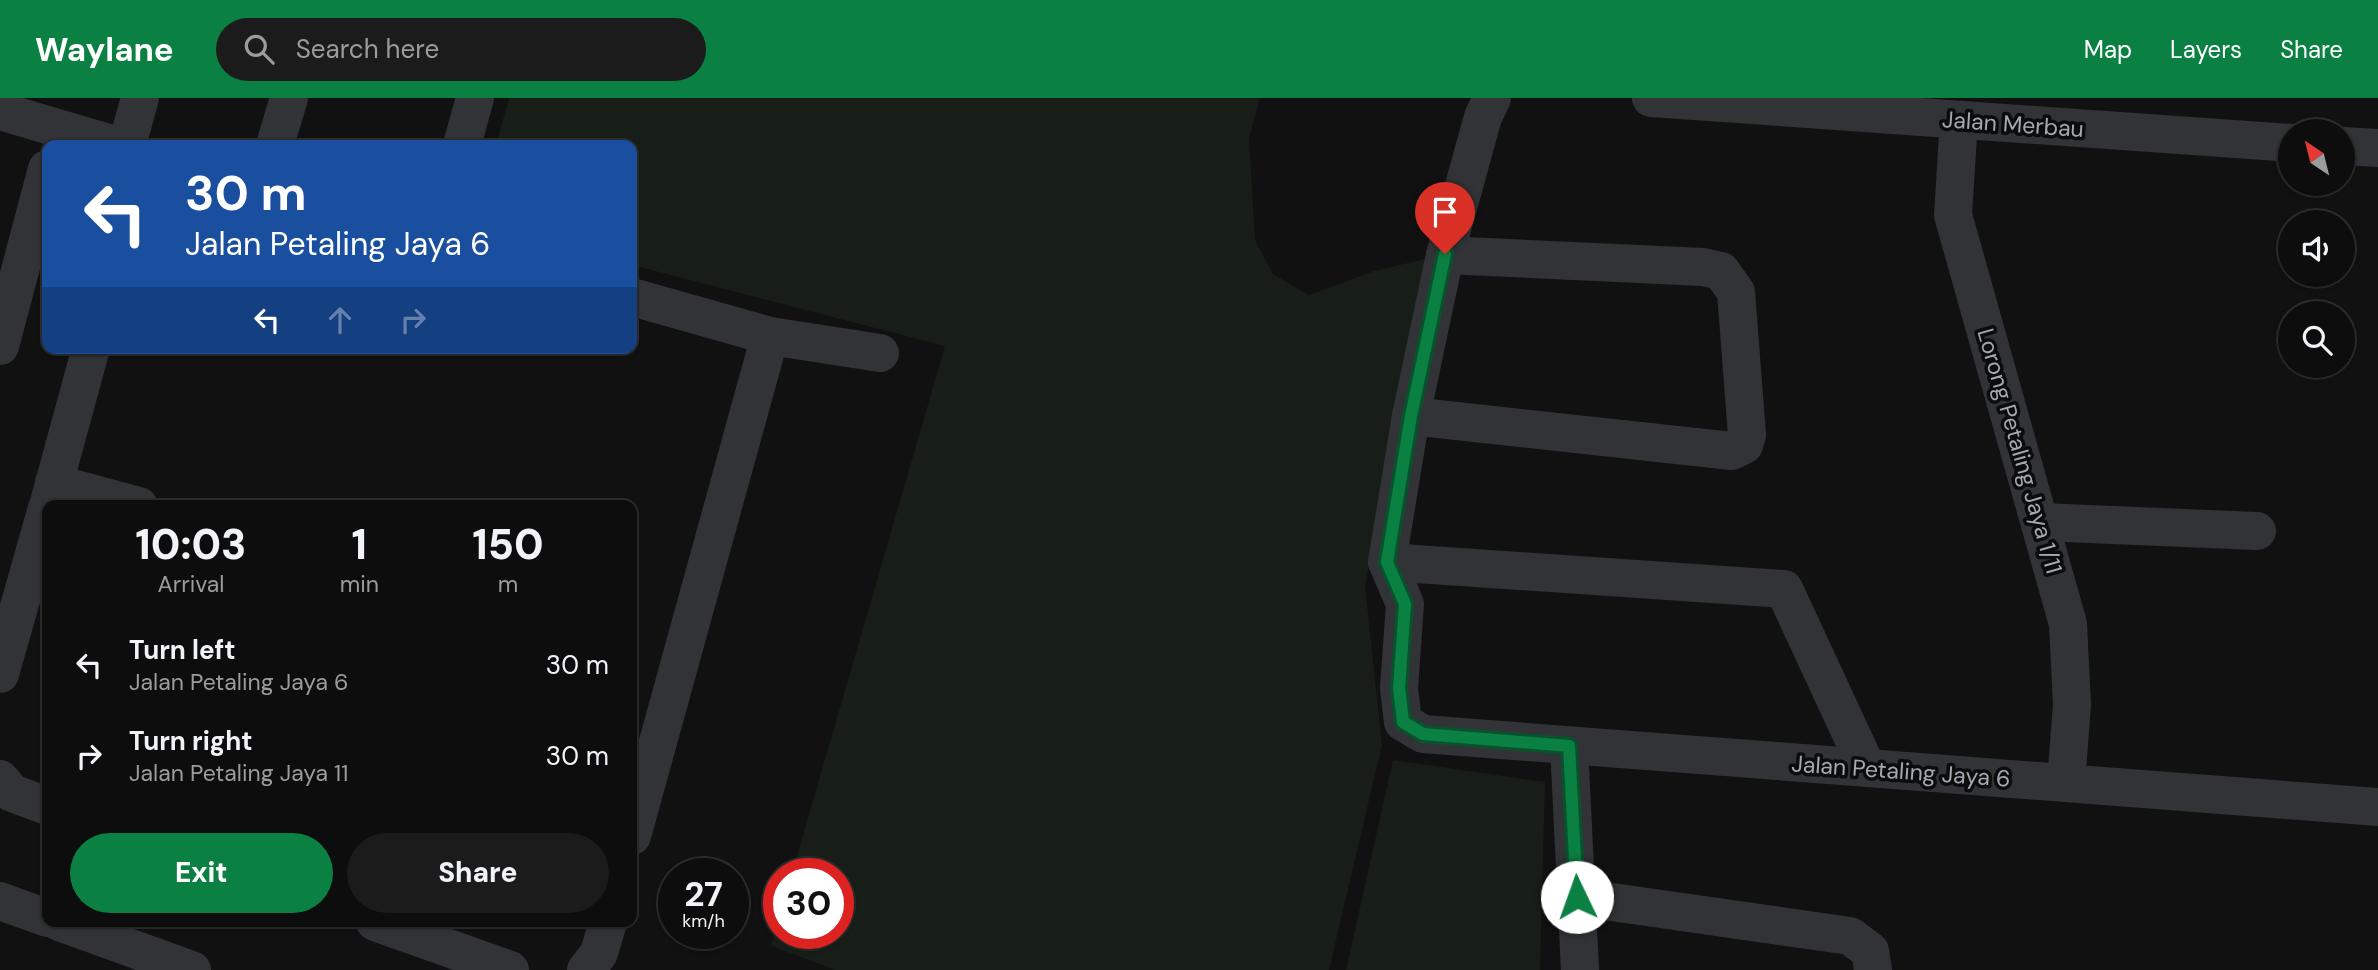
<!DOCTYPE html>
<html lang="en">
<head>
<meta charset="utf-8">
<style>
  :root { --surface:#0d0d0e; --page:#1b1b1c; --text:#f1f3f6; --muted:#9a9c9e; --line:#2d2d2e; --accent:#0b8043 }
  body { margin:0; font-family:"DM Sans",sans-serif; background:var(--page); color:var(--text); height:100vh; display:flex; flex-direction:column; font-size:26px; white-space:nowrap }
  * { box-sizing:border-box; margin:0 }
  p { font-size:23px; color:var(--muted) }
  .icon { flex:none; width:38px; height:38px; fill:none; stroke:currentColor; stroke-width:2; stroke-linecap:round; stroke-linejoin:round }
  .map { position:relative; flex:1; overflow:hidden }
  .panel { position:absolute; left:42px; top:402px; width:595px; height:427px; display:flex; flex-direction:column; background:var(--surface); border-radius:14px; box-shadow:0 2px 5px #0004,0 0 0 2px var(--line) }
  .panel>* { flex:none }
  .top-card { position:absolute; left:42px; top:42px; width:595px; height:214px; border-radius:14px; box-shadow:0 2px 5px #0004,0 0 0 2px var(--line); background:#1a4fa0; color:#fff; overflow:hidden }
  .needle { width:46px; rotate:325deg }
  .fabs { position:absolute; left:2278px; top:21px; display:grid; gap:14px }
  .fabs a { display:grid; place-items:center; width:77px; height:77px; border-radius:50%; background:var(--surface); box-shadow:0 2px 5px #0004,0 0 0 2px var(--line); font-size:35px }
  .speed { position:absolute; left:658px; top:760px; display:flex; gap:14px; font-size:35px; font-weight:700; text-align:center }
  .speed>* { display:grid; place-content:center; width:91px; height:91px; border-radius:50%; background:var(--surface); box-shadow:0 2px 5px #0004,0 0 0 2px var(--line); line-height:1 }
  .speed small { font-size:18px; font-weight:400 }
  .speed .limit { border:10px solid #d22; background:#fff; color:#111 }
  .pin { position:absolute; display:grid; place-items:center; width:60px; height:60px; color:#fff; margin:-72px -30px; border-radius:50% 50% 50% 0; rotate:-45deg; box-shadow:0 0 7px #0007 }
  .pin .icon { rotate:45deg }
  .me { position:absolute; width:77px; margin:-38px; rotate:357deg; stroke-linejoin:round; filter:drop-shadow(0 0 5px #0008) }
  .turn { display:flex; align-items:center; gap:24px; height:147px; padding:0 28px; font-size:32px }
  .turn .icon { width:91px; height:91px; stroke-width:2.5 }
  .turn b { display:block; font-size:49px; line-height:60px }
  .lanes { display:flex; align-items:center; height:66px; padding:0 28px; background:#0003; justify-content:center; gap:35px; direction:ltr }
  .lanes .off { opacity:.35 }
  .eta { display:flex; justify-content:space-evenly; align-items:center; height:119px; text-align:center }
  .eta b { font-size:42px; font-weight:800; line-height:49px }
  .cta { display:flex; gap:14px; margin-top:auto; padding:14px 28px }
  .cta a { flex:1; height:80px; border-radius:42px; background:var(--accent); color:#fff; font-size:28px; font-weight:800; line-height:80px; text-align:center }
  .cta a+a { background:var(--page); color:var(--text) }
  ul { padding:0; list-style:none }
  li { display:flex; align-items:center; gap:21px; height:91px; padding:0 28px }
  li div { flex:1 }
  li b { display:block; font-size:26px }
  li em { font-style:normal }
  header { display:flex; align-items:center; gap:42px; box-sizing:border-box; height:98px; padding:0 35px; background:var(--accent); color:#fff }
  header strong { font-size:33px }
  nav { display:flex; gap:38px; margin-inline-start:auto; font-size:24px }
  .search { width:490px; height:63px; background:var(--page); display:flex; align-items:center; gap:18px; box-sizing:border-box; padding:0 24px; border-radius:38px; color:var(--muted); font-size:26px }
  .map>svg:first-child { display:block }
  .green { fill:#171d17 }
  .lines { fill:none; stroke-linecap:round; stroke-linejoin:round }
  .minor { stroke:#323337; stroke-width:38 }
  .route-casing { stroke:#07532c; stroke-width:18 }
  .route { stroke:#0b8043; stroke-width:12 }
  .labels { text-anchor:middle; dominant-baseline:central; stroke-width:7; stroke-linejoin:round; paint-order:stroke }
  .street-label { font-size:23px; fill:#a2a9b3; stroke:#0c0c0d }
</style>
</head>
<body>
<header>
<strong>Waylane</strong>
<div class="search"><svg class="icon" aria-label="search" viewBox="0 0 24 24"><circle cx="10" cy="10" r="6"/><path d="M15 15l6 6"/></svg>Search here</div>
<nav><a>Map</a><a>Layers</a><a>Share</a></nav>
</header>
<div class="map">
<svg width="2378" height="872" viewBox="0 0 2378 872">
  <rect width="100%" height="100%" fill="#111112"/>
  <g class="green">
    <polygon points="509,0 1260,0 1249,41 1255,142 1273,176 1309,197 1374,173 1425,161 1365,488 1382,647 1329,872 836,872 771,848 779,820 779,835 838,835 838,775 792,775 945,248 632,167 632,47 496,47"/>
    <polygon points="1393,662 1545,684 1540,872 1346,872"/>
  </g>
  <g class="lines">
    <g class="minor">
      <polyline points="1492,0 1483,19 1445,157 1411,318 1387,464 1405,506 1399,590 1403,624 1423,636 2378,709"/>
      <polyline points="1651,0 2291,45"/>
      <polyline points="0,13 115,47"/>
      <polyline points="1959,22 1953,117 2068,526 2072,607 2066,685"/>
      <polyline points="127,47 140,0"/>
      <polyline points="275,47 289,0"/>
      <polyline points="462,47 475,0"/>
      <polyline points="2343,48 2378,50"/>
      <polyline points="632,199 770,238 880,255"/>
      <polyline points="0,248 47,71"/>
      <polyline points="1411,318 1732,353 1744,347 1747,337 1736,194 1721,173 1703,169 1445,157"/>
      <polyline points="54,385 139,408"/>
      <polyline points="48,408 91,250"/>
      <polyline points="2041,424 2257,433"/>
      <polyline points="1387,464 1784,491 1867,670"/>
      <polyline points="0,576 47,410"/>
      <polyline points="1569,648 1580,872"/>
      <polyline points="0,681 12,695 47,708"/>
      <polyline points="632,738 770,238"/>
      <polyline points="1577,799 1850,838 1870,853 1873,872"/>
      <polyline points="0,803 47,820"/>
      <polyline points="59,824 192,872"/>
      <polyline points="375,824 510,872"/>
      <polyline points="586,872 599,855 608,824"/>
    </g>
  </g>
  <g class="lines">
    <defs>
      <polyline id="route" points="1445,156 1411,318 1387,464 1405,506 1399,590 1403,624 1423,636 1569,648 1577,799"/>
    </defs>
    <use href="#route" class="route-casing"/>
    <use href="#route" class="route"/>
  </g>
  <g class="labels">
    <g class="street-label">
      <text transform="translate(2013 26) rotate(4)">Jalan Merbau</text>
      <text transform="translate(2020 353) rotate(74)">Lorong Petaling Jaya 1/11</text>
      <text transform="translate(1901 673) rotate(4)">Jalan Petaling Jaya 6</text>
    </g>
  </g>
</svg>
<div class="fabs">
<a><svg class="needle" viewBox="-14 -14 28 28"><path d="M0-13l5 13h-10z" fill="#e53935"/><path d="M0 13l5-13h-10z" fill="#9a9c9e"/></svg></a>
<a><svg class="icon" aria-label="sound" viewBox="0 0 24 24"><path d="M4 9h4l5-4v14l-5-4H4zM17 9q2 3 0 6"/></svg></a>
<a><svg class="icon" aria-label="search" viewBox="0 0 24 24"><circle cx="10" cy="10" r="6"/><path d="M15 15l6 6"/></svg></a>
</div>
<div class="speed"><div>27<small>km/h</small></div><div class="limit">30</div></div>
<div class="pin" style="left:1445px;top:156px;background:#d93025"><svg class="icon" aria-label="arrive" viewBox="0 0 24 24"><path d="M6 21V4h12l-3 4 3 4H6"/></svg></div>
<svg class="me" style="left:1577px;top:799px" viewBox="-20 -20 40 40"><circle r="19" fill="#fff"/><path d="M0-13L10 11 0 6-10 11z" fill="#0b8043"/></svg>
<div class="top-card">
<div class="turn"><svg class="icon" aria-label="left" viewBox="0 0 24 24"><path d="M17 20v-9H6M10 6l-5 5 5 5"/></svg><div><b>30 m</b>Jalan Petaling Jaya 6</div></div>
<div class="lanes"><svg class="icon" aria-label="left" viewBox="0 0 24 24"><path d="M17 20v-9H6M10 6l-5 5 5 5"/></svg><svg class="icon off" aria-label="ahead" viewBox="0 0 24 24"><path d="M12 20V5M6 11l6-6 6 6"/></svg><svg class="icon off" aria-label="right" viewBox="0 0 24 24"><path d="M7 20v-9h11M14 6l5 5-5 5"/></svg></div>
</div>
<section class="panel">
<div class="eta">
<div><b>10:03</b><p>Arrival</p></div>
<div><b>1</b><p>min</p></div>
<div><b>150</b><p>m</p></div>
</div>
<ul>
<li><svg class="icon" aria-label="left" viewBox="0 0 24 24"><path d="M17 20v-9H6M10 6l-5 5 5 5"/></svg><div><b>Turn left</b><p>Jalan Petaling Jaya 6</p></div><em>30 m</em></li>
<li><svg class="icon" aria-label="right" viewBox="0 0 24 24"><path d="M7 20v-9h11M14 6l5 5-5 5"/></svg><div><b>Turn right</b><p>Jalan Petaling Jaya 11</p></div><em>30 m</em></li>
</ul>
<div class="cta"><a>Exit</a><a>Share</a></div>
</section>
</div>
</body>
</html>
